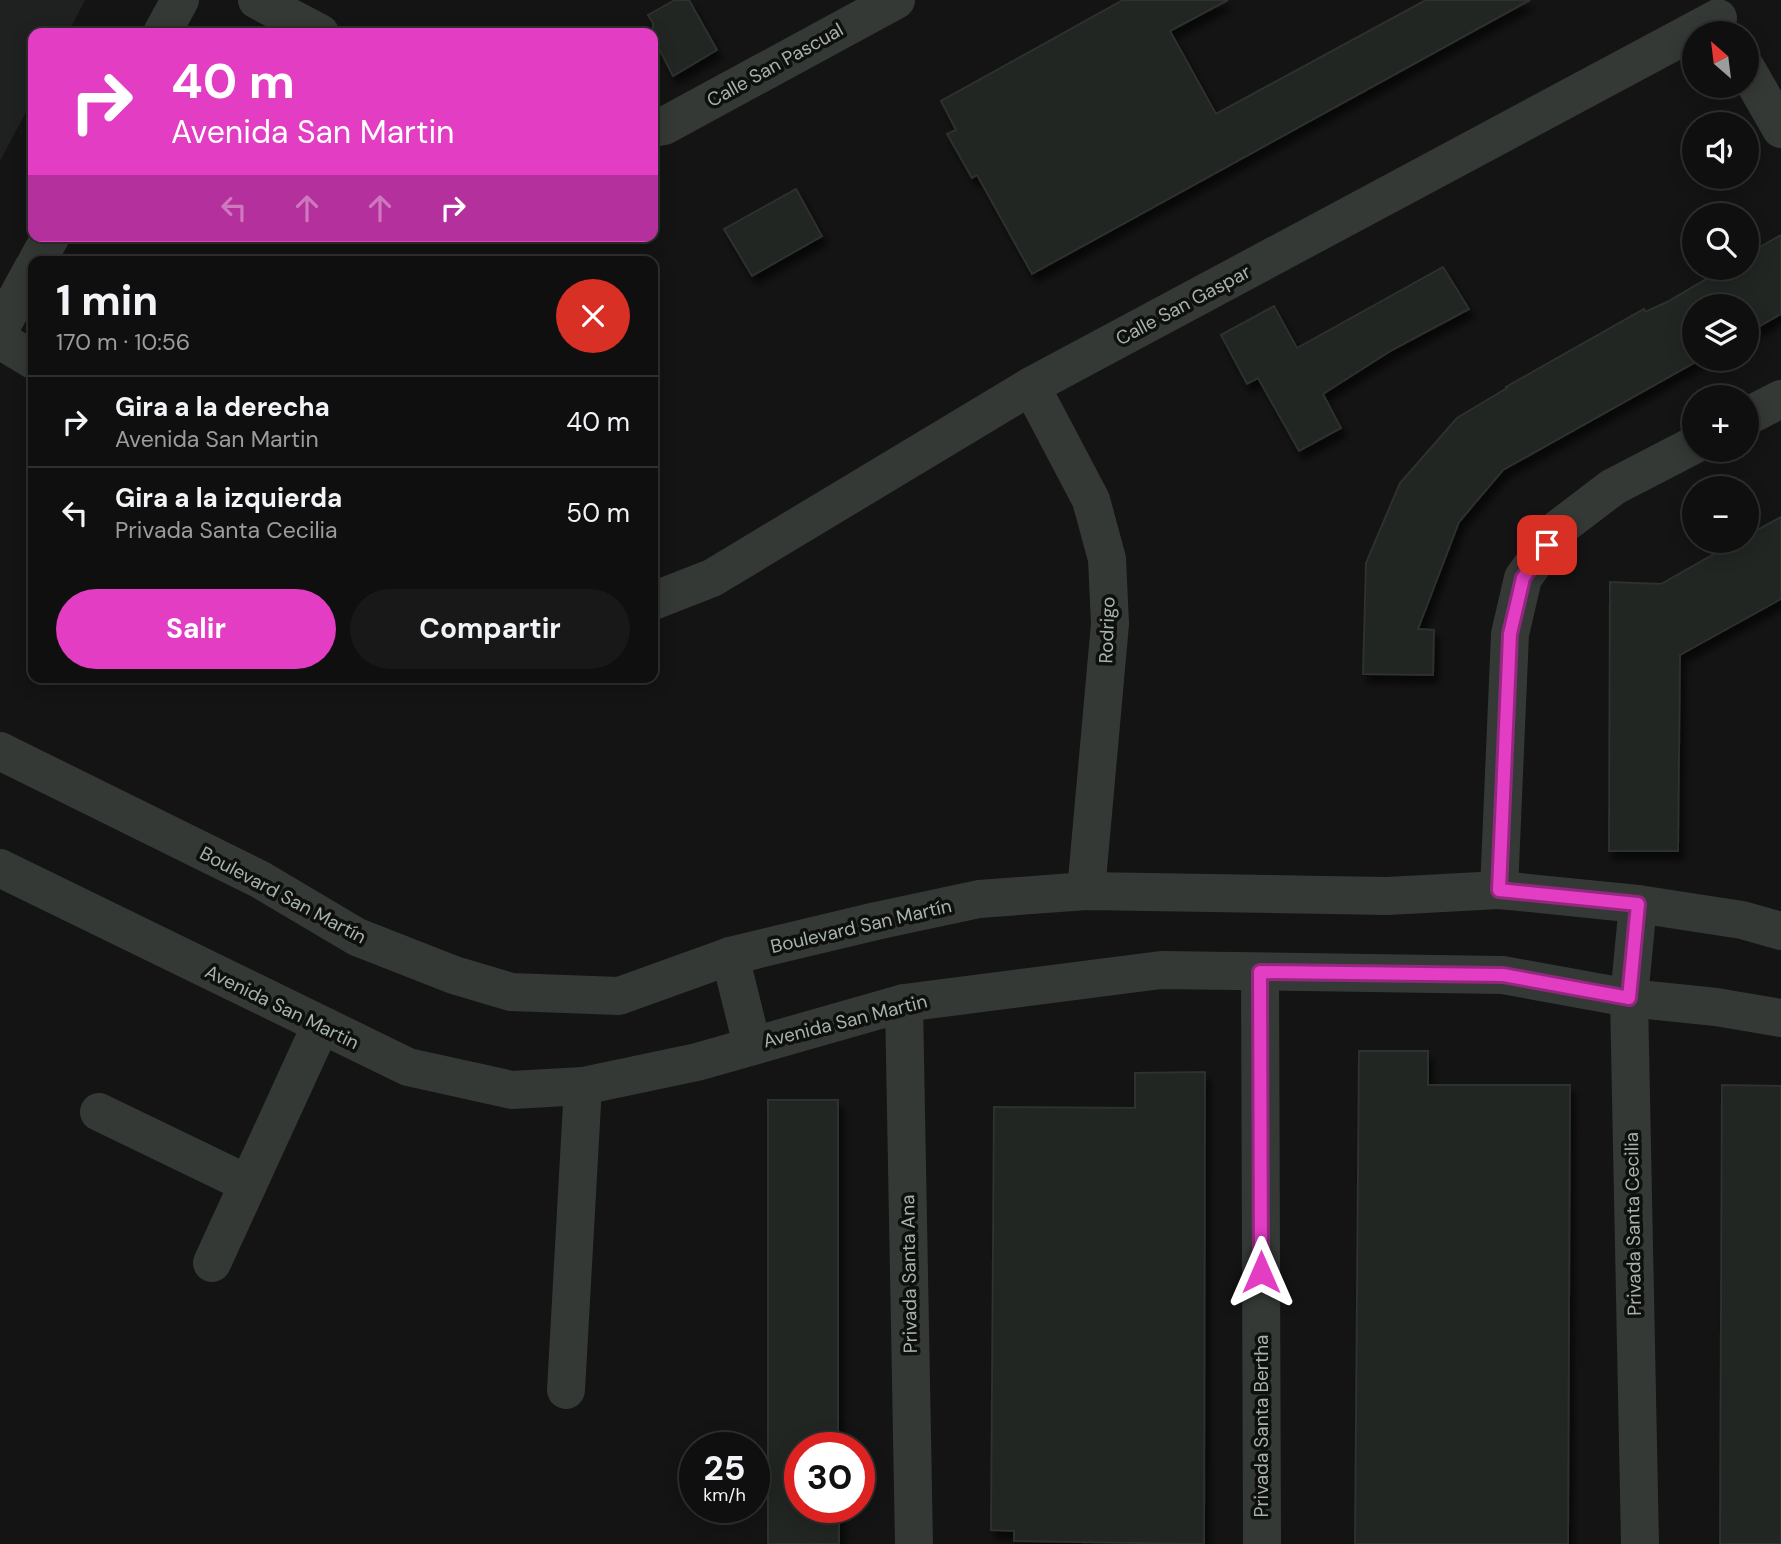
<!DOCTYPE html>
<html lang="es">
<head>
<meta charset="utf-8">
<style>
  :root { --surface:#0e0f0e; --page:#171817; --text:#f1f3f6; --muted:#9b9c9e; --line:#2e2f2e; --accent:#e23dc3 }
  body { margin:0; font-family:"DM Sans",sans-serif; background:var(--page); color:var(--text); height:100vh; display:flex; flex-direction:column; font-size:26px; white-space:nowrap }
  * { box-sizing:border-box; margin:0 }
  p { font-size:23px; color:var(--muted) }
  .icon { flex:none; width:38px; height:38px; fill:none; stroke:currentColor; stroke-width:2; stroke-linecap:round; stroke-linejoin:round }
  .map { position:relative; flex:1; overflow:hidden }
  .sheet { position:absolute; left:28px; top:256px; width:630px; height:427px; display:flex; flex-direction:column; background:var(--surface); border-radius:14px; box-shadow:0 4px 18px #0003,0 0 0 2px var(--line) }
  .sheet>* { flex:none }
  .top-card { position:absolute; left:28px; top:28px; width:630px; height:214px; border-radius:14px; box-shadow:0 4px 18px #0003,0 0 0 2px var(--line); background:#e23dc3; color:#fff; overflow:hidden }
  .needle { width:46px; rotate:332deg }
  .tools { position:absolute; left:1682px; top:21px; display:grid; gap:14px }
  .tools a { display:grid; place-items:center; width:77px; height:77px; border-radius:50%; background:var(--surface); box-shadow:0 4px 18px #0003,0 0 0 2px var(--line); font-size:35px }
  .speed { position:absolute; left:679px; top:1432px; display:flex; gap:14px; font-size:35px; font-weight:700; text-align:center }
  .speed>* { display:grid; place-content:center; width:91px; height:91px; border-radius:50%; background:var(--surface); box-shadow:0 4px 18px #0003,0 0 0 2px var(--line); line-height:1 }
  .speed small { font-size:18px; font-weight:400 }
  .speed .limit { border:10px solid #d22; background:#fff; color:#111 }
  .pin { position:absolute; display:grid; place-items:center; width:60px; height:60px; color:#fff; margin:-30px; border-radius:14px; box-shadow:0 4px 10px #0006 }
  .me { position:absolute; width:77px; margin:-38px; rotate:0deg; stroke-linejoin:round; filter:drop-shadow(0 0 5px #0008) }
  .turn { display:flex; align-items:center; gap:24px; height:147px; padding:0 28px; font-size:32px }
  .turn .icon { width:91px; height:91px; stroke-width:2.5 }
  .turn b { display:block; font-size:49px; line-height:60px }
  .lanes { display:flex; align-items:center; height:66px; padding:0 28px; background:#0003; justify-content:center; gap:35px; direction:ltr }
  .lanes .off { opacity:.35 }
  .round { display:grid; place-items:center; flex:none; width:74px; height:74px; border-radius:37px; background:var(--page) }
  .overview { display:flex; align-items:center; justify-content:space-between; height:119px; padding:0 28px }
  h1 { font-size:42px; font-weight:700; line-height:52px }
  .primary-button { display:flex; gap:14px; margin-top:auto; padding:14px 28px }
  .primary-button a { flex:1; height:80px; border-radius:42px; background:var(--accent); color:#fff; font-size:28px; font-weight:700; line-height:80px; text-align:center }
  .primary-button a+a { background:var(--page); color:var(--text) }
  ul { padding:0; list-style:none }
  li { display:flex; align-items:center; gap:21px; height:91px; padding:0 28px; border-top:2px solid var(--line) }
  li div { flex:1 }
  li b { display:block; font-size:26px }
  li em { font-style:normal }
  .map>svg:first-child { display:block }
  .built { fill:#1f2120 }
  .building { fill:#232524; stroke:#2d302e; stroke-width:2; filter:url(#shadow) }
  .lines { fill:none; stroke-linecap:round; stroke-linejoin:round }
  .minor { stroke:#343936; stroke-width:38 }
  .tertiary { stroke:#343936; stroke-width:38 }
  .route-casing { stroke:#93287f; stroke-width:18 }
  .route { stroke:#e23dc3; stroke-width:12 }
  .labels { text-anchor:middle; dominant-baseline:central; stroke-width:7; stroke-linejoin:round; paint-order:stroke }
  .street-label { font-size:19px; fill:#a5b3a8; stroke:#0e0f0e }
</style>
</head>
<body>
<div class="map">
<svg width="1781" height="1544" viewBox="0 0 1781 1544">
  <defs>
    <filter id="shadow"><feDropShadow dx="4.5" dy="8" stdDeviation="3.5" flood-color="#0009"/></filter>
  </defs>
  <rect width="100%" height="100%" fill="#131413"/>
  <polygon class="built" points="0,0 85,0 68,33 33,33 33,99 0,161"/>
  <g class="building">
    <polygon points="675,0 689,0 717,50 673,76 653,37 653,23 648,15"/>
    <polygon points="1123,0 1228,0 1170,31 1216,114 1426,0 1530,0 1032,274 977,175 972,178 947,134 956,130 941,101"/>
    <polygon points="796,189 822,236 752,276 724,229"/>
    <polygon points="1781,235 1781,314 1746,334 1746,306 1694,306 1694,359 1701,359 1503,470 1459,522 1418,629 1434,630 1433,675 1363,674 1366,563 1400,483 1457,418 1507,388 1506,387 1644,309 1645,312 1667,302 1725,268 1746,268 1746,255"/>
    <polygon points="1443,267 1469,309 1392,350 1323,394 1341,428 1299,451 1258,378 1247,384 1221,335 1274,306 1297,348"/>
    <polygon points="1781,517 1781,599 1680,655 1678,851 1609,851 1610,582 1661,584 1737,541 1746,541 1746,536"/>
    <polygon points="1359,1051 1428,1051 1428,1085 1570,1085 1568,1544 1355,1544"/>
    <polygon points="1205,1072 1204,1544 1014,1541 1014,1531 991,1530 994,1107 1135,1108 1135,1073"/>
    <polygon points="1722,1085 1781,1086 1781,1544 1720,1544"/>
    <polygon points="768,1100 838,1100 838,1447 800,1447 800,1507 839,1507 839,1544 768,1544"/>
  </g>
  <g class="lines">
    <g class="minor">
      <polyline points="257,0 320,33"/>
      <polyline points="1746,68 1781,129"/>
      <polyline points="653,128 664,126 896,0"/>
      <polyline points="0,340 33,360"/>
      <polyline points="1031,386 1091,500 1107,559 1110,624 1086,891"/>
      <polyline points="1746,417 1781,399"/>
      <polyline points="653,601 712,578 1031,386 1718,18"/>
      <polyline points="1499,890 1510,634 1523,578 1559,528 1613,487 1694,445"/>
      <polyline points="1638,904 1629,998 1640,1544"/>
      <polyline points="730,956 752,1045"/>
      <polyline points="1260,972 1262,1544"/>
      <polyline points="904,1003 914,1544"/>
      <polyline points="99,1112 248,1184"/>
      <polyline points="212,1263 321,1025"/>
      <polyline points="566,1390 583,1086"/>
    </g>
    <g class="tertiary">
      <polyline points="162,33 180,0"/>
      <polyline points="37,261 51,236"/>
      <polyline points="0,329 33,268"/>
      <polyline points="0,751 261,880 357,937 454,975 511,992 619,996 730,956 876,921 979,899 1086,891 1387,896 1499,890 1638,904 1742,920 1781,931"/>
      <polyline points="0,868 408,1067 512,1090 583,1086 697,1062 904,1003 1161,970 1503,975 1629,998 1716,1007 1781,1018"/>
    </g>
  </g>
  <g class="lines">
    <defs>
      <polyline id="route" points="1261,1272 1260,972 1503,975 1629,998 1638,904 1499,890 1510,634 1523,578 1547,545"/>
    </defs>
    <use href="#route" class="route-casing"/>
    <use href="#route" class="route"/>
  </g>
  <g class="labels">
    <g class="street-label">
      <text transform="translate(775 65) rotate(-29)">Calle San Pascual</text>
      <text transform="translate(1183 305) rotate(-28)">Calle San Gaspar</text>
      <text transform="translate(1107 630) rotate(-88)">Rodrigo</text>
      <text transform="translate(283 895) rotate(28)">Boulevard San Martín</text>
      <text transform="translate(861 926) rotate(-13)">Boulevard San Martín</text>
      <text transform="translate(282 1007) rotate(26)">Avenida San Martin</text>
      <text transform="translate(845 1021) rotate(-14)">Avenida San Martin</text>
      <text transform="translate(1633 1224) rotate(-91)">Privada Santa Cecilia</text>
      <text transform="translate(909 1274) rotate(-91)">Privada Santa Ana</text>
      <text transform="translate(1261 1426) rotate(-90)">Privada Santa Bertha</text>
    </g>
  </g>
</svg>
<div class="tools">
<a><svg class="needle" viewBox="-14 -14 28 28"><path d="M0-13l5 13h-10z" fill="#e53935"/><path d="M0 13l5-13h-10z" fill="#9b9c9e"/></svg></a>
<a><svg class="icon" aria-label="sound" viewBox="0 0 24 24"><path d="M4 9h4l5-4v14l-5-4H4zM17 9q2 3 0 6"/></svg></a>
<a><svg class="icon" aria-label="search" viewBox="0 0 24 24"><circle cx="10" cy="10" r="6"/><path d="M15 15l6 6"/></svg></a>
<a><svg class="icon" aria-label="layers" viewBox="0 0 24 24"><path d="M12 4l9 5-9 5-9-5zM3 14l9 5 9-5"/></svg></a>
<a>+</a>
<a>−</a>
</div>
<div class="speed"><div>25<small>km/h</small></div><div class="limit">30</div></div>
<div class="pin" style="left:1547px;top:545px;background:#d93025"><svg class="icon" aria-label="arrive" viewBox="0 0 24 24"><path d="M6 21V4h12l-3 4 3 4H6"/></svg></div>
<svg class="me" style="left:1261px;top:1272px" viewBox="-20 -20 40 40"><path d="M0-17L14 15 0 8-14 15z" fill="#e23dc3" stroke="#fff" stroke-width="4"/></svg>
<div class="top-card">
<div class="turn"><svg class="icon" aria-label="right" viewBox="0 0 24 24"><path d="M7 20v-9h11M14 6l5 5-5 5"/></svg><div><b>40 m</b>Avenida San Martin</div></div>
<div class="lanes"><svg class="icon off" aria-label="left" viewBox="0 0 24 24"><path d="M17 20v-9H6M10 6l-5 5 5 5"/></svg><svg class="icon off" aria-label="ahead" viewBox="0 0 24 24"><path d="M12 20V5M6 11l6-6 6 6"/></svg><svg class="icon off" aria-label="ahead" viewBox="0 0 24 24"><path d="M12 20V5M6 11l6-6 6 6"/></svg><svg class="icon" aria-label="right" viewBox="0 0 24 24"><path d="M7 20v-9h11M14 6l5 5-5 5"/></svg></div>
</div>
<section class="sheet">
<div class="overview"><div><h1>1 min</h1><p>170 m · 10:56</p></div><a class="round" style="background:#d93025;color:#fff"><svg class="icon" aria-label="close" viewBox="0 0 24 24"><path d="M6 6l12 12M18 6L6 18"/></svg></a></div>
<ul>
<li><svg class="icon" aria-label="right" viewBox="0 0 24 24"><path d="M7 20v-9h11M14 6l5 5-5 5"/></svg><div><b>Gira a la derecha</b><p>Avenida San Martin</p></div><em>40 m</em></li>
<li><svg class="icon" aria-label="left" viewBox="0 0 24 24"><path d="M17 20v-9H6M10 6l-5 5 5 5"/></svg><div><b>Gira a la izquierda</b><p>Privada Santa Cecilia</p></div><em>50 m</em></li>
</ul>
<div class="primary-button"><a>Salir</a><a>Compartir</a></div>
</section>
</div>
</body>
</html>
